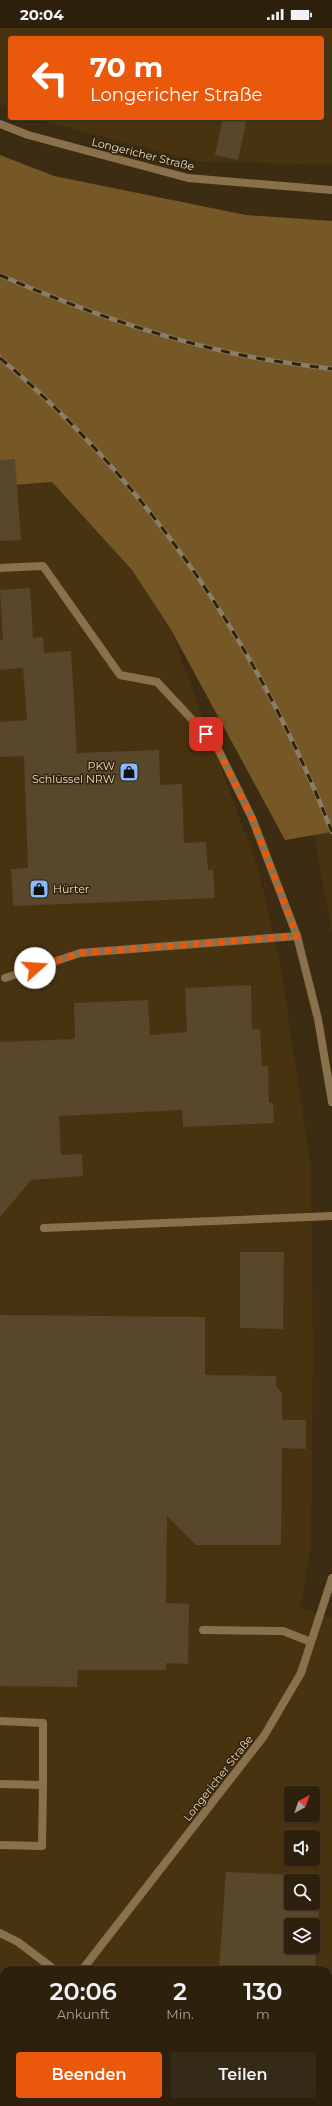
<!DOCTYPE html>
<html lang="de">
<head>
<meta charset="utf-8">
<style>
  :root { --surface:#2d210e; --page:#352917; --text:#f1f3f6; --muted:#a7a39e; --line:#483e2e; --accent:#ea580c }
  body { margin:0; font-family:Montserrat,sans-serif; background:var(--page); color:var(--text); height:100vh; display:flex; flex-direction:column; font-size:15px; white-space:nowrap }
  * { box-sizing:border-box; margin:0 }
  p { font-size:13px; color:var(--muted) }
  .icon { flex:none; width:22px; height:22px; fill:none; stroke:currentColor; stroke-width:2; stroke-linecap:round; stroke-linejoin:round }
  .map { position:relative; flex:1; overflow:hidden }
  .panel { position:absolute; left:0px; top:1938px; width:332px; height:140px; display:flex; flex-direction:column; background:var(--surface); border-radius:12px 12px 0 0; box-shadow:0 1px 3px #0004,0 0 0 1px var(--line) }
  .panel>* { flex:none }
  .guide { position:absolute; left:8px; top:8px; width:316px; height:84px; border-radius:4px; box-shadow:0 1px 3px #0004,0 0 0 1px var(--line); background:#ea580c; color:#fff; overflow:hidden }
  .needle { width:26px; rotate:40deg }
  .buttons { position:absolute; left:284px; top:1758px; display:grid; gap:8px }
  .buttons a { display:grid; place-items:center; width:36px; height:36px; border-radius:4px; background:var(--surface); box-shadow:0 1px 3px #0004,0 0 0 1px var(--line); font-size:20px }
  .pin { position:absolute; display:grid; place-items:center; width:34px; height:34px; color:#fff; margin:-17px; border-radius:8px; box-shadow:0 2px 6px #0006 }
  .me { position:absolute; width:44px; margin:-22px; rotate:71deg; stroke-linejoin:round; filter:drop-shadow(0 0 3px #0008) }
  .turn { display:flex; align-items:center; gap:14px; height:84px; padding:0 16px; font-size:18px }
  .turn .icon { width:52px; height:52px; stroke-width:2.5 }
  .turn b { display:block; font-size:28px; line-height:34px }
  .eta { display:flex; justify-content:space-evenly; align-items:center; height:68px; text-align:center }
  .eta b { font-size:24px; font-weight:600; line-height:28px }
  .primary-button { display:flex; gap:8px; margin-top:auto; padding:8px 16px }
  .primary-button a { flex:1; height:46px; border-radius:4px; background:var(--accent); color:#fff; font-size:16px; font-weight:600; line-height:46px; text-align:center }
  .primary-button a+a { background:var(--page); color:var(--text) }
  .status { display:flex; justify-content:space-between; align-items:center; height:28px; padding:0 20px; background:var(--surface); direction:ltr }
  .status svg { height:11px; fill:currentColor }
  .map>svg:first-child { display:block }
  .built { fill:#483311; fill-rule:evenodd }
  .forest { fill:#765726 }
  .building { fill:#59472c; fill-rule:evenodd }
  .lines { fill:none; stroke-linecap:round; stroke-linejoin:round }
  .path { stroke:#756751; stroke-width:2.5; stroke-dasharray:3 2; stroke-linecap:butt }
  .service { stroke:#89714e; stroke-width:8 }
  .minor { stroke:#89714e; stroke-width:8 }
  .tertiary { stroke:#89714e; stroke-width:8 }
  .rail-casing { stroke:#8b7e68; stroke-width:4.5 }
  .rail { stroke:#322207; stroke-width:3; stroke-dasharray:9; stroke-linecap:butt }
  .route { stroke:#ea580c; stroke-width:7; stroke-dasharray:0 12.6 }
  .labels { text-anchor:middle; dominant-baseline:central; stroke-width:3; stroke-linejoin:round; paint-order:stroke }
  .street-label { font-size:11px; fill:#e7ddcd; stroke:#322207 }
  .poi-label { font-size:11px; fill:#e7ddcd; stroke:#322207; text-anchor:end }
</style>
</head>
<body>
<div class="status"><b>20:04</b><svg viewBox="0 0 49 12"><path d="M0 12V9h3v3zM5 12V6h3v6zM10 12V3h3v9zM15 12V0h3v12zM26 1h20v11H26zM47 4h2v5h-2z"/></svg></div>
<div class="map">
<svg width="332" height="2078" viewBox="0 0 332 2078">
  <rect width="100%" height="100%" fill="#3c2c12"/>
  <g class="built">
    <polygon points="0,0 332,0 332,137 198,133 32,90 322,90 322,10 10,10 10,80 0,76"/>
    <path d="M 52,454 L 132,542 L 170,600 L 259,844 L 281,941 L 311,1140 L 313,1322 L 311,1518 L 300,1580 L 332,1590 L 332,2078 L 0,2078 L 0,458 ZM 291,1765 L 313,1765 L 313,1787 L 291,1787 ZM 291,1809 L 313,1809 L 313,1831 L 291,1831 ZM 291,1853 L 313,1853 L 313,1875 L 291,1875 ZM 291,1897 L 313,1897 L 313,1919 L 291,1919 ZM 4,1942 L 328,1942 L 328,2074 L 4,2074 Z"/>
    <polygon points="332,804 332,905 314,806"/>
  </g>
  <polygon class="forest" points="0,127 54,148 246,187 332,193 332,804 285,812 170,600 132,542 52,454 0,458"/>
  <g class="building">
    <polygon points="223,90 247,90 238,132 215,127"/>
    <polygon points="15,431 21,512 0,513 0,432"/>
    <polygon points="30,560 33,610 43,609 44,625 71,623 77,725 159,722 160,757 182,756 184,815 206,814 208,842 213,842 215,870 13,878 11,841 28,840 24,728 0,729 0,694 27,692 23,640 0,642 0,612 3,612 0,562"/>
    <polygon points="251,957 252,1001 260,1001 262,1038 268,1038 269,1075 273,1075 274,1095 183,1099 182,1082 59,1088 61,1127 82,1126 83,1148 31,1152 0,1189 0,1014 75,1011 74,975 148,972 150,1007 187,1004 185,960"/>
    <polygon points="240,1224 284,1224 283,1301 240,1300"/>
    <polygon points="0,1287 205,1289 205,1347 276,1348 276,1358 282,1365 282,1392 306,1392 306,1421 282,1420 281,1517 196,1517 167,1488 166,1575 189,1576 188,1636 166,1635 166,1642 78,1642 77,1659 0,1658"/>
    <path d="M 226,1844 L 321,1848 L 315,1942 L 219,1942 ZM 291,1853 L 313,1853 L 313,1875 L 291,1875 ZM 291,1897 L 313,1897 L 313,1919 L 291,1919 Z"/>
  </g>
  <g class="lines">
    <g class="path">
      <polyline points="0,1947 4,1950"/>
      <polyline points="139,2074 142,2078"/>
    </g>
    <g class="service">
      <polyline points="0,540 43,538 120,647 157,654"/>
      <polyline points="44,1200 332,1188"/>
      <polyline points="203,1602 283,1603 311,1614"/>
      <polyline points="0,1693 43,1695 43,1757"/>
      <polyline points="0,1756 43,1757 42,1818 0,1817"/>
    </g>
    <g class="minor">
      <polyline points="0,96 28,107 188,150 332,162"/>
      <polyline points="157,654 216,717 252,790 297,908 318,991 332,1074"/>
      <polyline points="5,950 80,925 297,908"/>
      <polyline points="82,1942 264,1708 301,1645 332,1550"/>
    </g>
    <g class="tertiary">
      <polyline points="0,1905 18,1914 55,1942"/>
      <polyline points="180,2074 182,2078"/>
    </g>
    <defs>
      <g id="rail">
        <path d="M 0,247 C 73,279 149,306 227,324 C 261,332 297,336 332,341"/>
        <path d="M 0,330 C 151,457 260,621 332,804"/>
      </g>
    </defs>
    <use href="#rail" class="rail-casing"/>
    <use href="#rail" class="rail"/>
  </g>
  <g class="lines">
    <polyline class="route" points="35,940 80,925 297,908 252,790 216,717 206,706"/>
  </g>
  <defs>
    <symbol id="shop-square" viewBox="-11 -11 22 22"><rect x="-9" y="-9" width="18" height="18" rx="4" fill="#8abafc" stroke="#322207"/><path d="M-5-2.5h2.3a2.7 3.5 0 0 1 5.4 0H5L5.5 6h-11ZM-1.5-2.5h3a1.5 2.3 0 0 0-3 0Z" fill="#111"/></symbol>
  </defs>
  <g fill-rule="evenodd">
    <use href="#shop-square" x="118" y="733" width="22" height="22"/>
    <use href="#shop-square" x="28" y="850" width="22" height="22"/>
  </g>
  <g class="labels">
    <g class="street-label">
      <text transform="translate(143 126) rotate(14)">Longericher Straße</text>
      <text transform="translate(218 1750) rotate(-52)">Longericher Straße</text>
    </g>
    <g class="poi-label">
      <text x="115" y="738">PKW<tspan x="115" dy="13">Schlüssel NRW</tspan></text>
      <text x="53" y="861" text-anchor="start">Hürter</text>
    </g>
  </g>
</svg>
<div class="buttons">
<a><svg class="needle" viewBox="-14 -14 28 28"><path d="M0-13l5 13h-10z" fill="#e53935"/><path d="M0 13l5-13h-10z" fill="#a7a39e"/></svg></a>
<a><svg class="icon" aria-label="sound" viewBox="0 0 24 24"><path d="M4 9h4l5-4v14l-5-4H4zM17 9q2 3 0 6"/></svg></a>
<a><svg class="icon" aria-label="search" viewBox="0 0 24 24"><circle cx="10" cy="10" r="6"/><path d="M15 15l6 6"/></svg></a>
<a><svg class="icon" aria-label="layers" viewBox="0 0 24 24"><path d="M12 4l9 5-9 5-9-5zM3 14l9 5 9-5"/></svg></a>
</div>
<div class="pin" style="left:206px;top:706px;background:#d93025"><svg class="icon" aria-label="arrive" viewBox="0 0 24 24"><path d="M6 21V4h12l-3 4 3 4H6"/></svg></div>
<svg class="me" style="left:35px;top:940px" viewBox="-20 -20 40 40"><circle r="19" fill="#fff"/><path d="M0-13L10 11 0 6-10 11z" fill="#ea580c"/></svg>
<div class="guide">
<div class="turn"><svg class="icon" aria-label="left" viewBox="0 0 24 24"><path d="M17 20v-9H6M10 6l-5 5 5 5"/></svg><div><b>70 m</b>Longericher Straße</div></div>
</div>
<section class="panel">
<div class="eta">
<div><b>20:06</b><p>Ankunft</p></div>
<div><b>2</b><p>Min.</p></div>
<div><b>130</b><p>m</p></div>
</div>
<div class="primary-button"><a>Beenden</a><a>Teilen</a></div>
</section>
</div>
</body>
</html>
